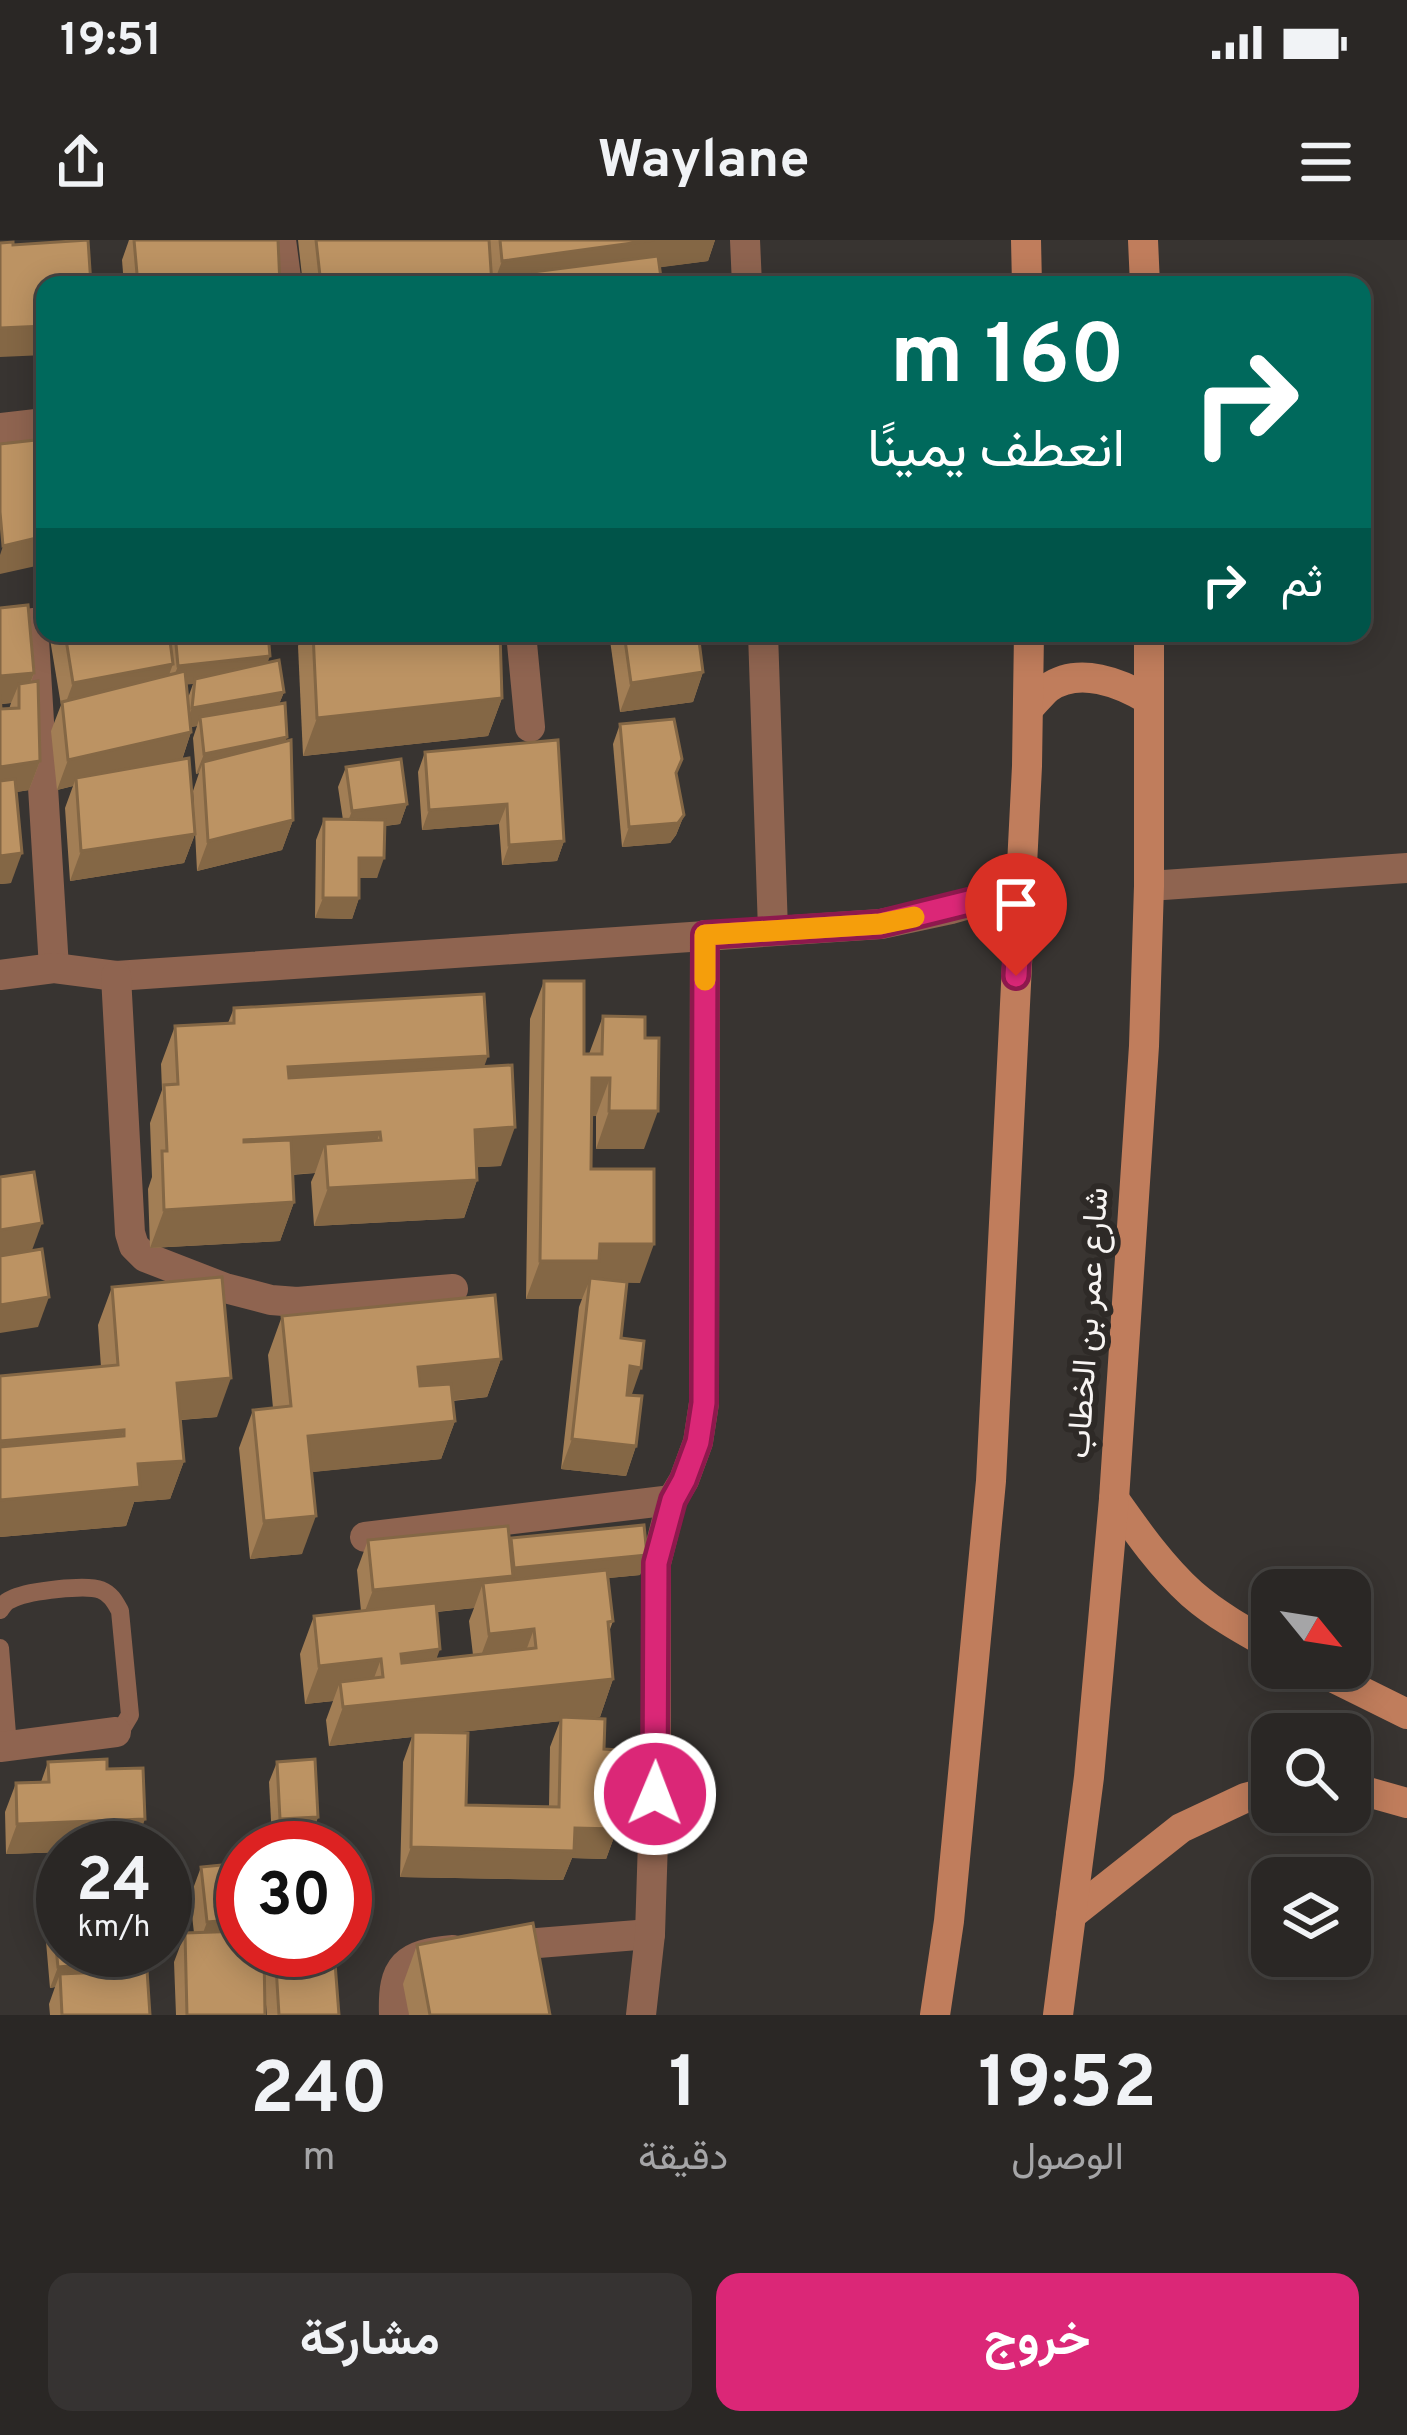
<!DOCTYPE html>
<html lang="ar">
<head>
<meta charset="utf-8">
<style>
  :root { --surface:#2a2725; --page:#363332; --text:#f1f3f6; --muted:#a5a5a7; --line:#464442; --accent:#db2777 }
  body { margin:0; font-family:Overpass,Vazirmatn,sans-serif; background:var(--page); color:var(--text); direction:rtl; height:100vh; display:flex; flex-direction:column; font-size:45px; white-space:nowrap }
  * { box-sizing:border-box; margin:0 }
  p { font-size:39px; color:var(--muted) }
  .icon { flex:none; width:66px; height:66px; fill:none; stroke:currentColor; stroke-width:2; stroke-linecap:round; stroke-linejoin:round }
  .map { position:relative; height:1775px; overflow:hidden; direction:ltr }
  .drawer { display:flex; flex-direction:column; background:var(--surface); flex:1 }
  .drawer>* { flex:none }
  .top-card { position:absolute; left:36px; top:36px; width:1335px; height:366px; border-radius:24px; box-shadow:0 6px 30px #0003,0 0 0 3px var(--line); direction:rtl; background:#00695c; color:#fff; overflow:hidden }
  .needle { width:78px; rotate:120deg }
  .tools { position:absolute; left:1251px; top:1329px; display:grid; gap:24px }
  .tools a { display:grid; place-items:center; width:120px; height:120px; border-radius:24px; background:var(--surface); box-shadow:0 6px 30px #0003,0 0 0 3px var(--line); font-size:60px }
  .speed { position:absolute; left:36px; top:1581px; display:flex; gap:24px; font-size:60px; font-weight:700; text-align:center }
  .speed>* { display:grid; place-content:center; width:156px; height:156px; border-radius:50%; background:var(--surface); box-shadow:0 6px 30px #0003,0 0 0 3px var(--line); line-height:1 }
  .speed small { font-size:30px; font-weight:400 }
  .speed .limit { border:18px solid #d22; background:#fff; color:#111 }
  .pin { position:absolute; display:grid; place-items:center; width:102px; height:102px; color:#fff; margin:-123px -51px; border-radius:50% 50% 50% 0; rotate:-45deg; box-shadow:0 0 12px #0007 }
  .pin .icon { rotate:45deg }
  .me { position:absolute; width:132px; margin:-66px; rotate:1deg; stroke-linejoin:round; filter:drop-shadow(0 0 9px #0008) }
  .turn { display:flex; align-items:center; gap:42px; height:252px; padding:0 48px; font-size:54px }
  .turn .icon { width:156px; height:156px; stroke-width:2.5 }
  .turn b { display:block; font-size:84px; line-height:102px }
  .then { display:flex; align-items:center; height:114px; padding:0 48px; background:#0003; gap:24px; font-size:45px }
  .eta { display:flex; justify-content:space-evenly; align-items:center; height:204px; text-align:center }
  .eta b { font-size:72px; font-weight:700; line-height:84px }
  .primary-button { display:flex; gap:24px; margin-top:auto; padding:24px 48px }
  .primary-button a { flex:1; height:138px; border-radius:24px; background:var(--accent); color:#fff; font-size:48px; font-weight:700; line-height:138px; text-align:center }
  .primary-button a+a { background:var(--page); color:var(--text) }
  .status { display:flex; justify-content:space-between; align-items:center; height:84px; padding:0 60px; background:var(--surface); direction:ltr }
  .status svg { height:33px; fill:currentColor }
  header { display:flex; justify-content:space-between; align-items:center; height:156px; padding:0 48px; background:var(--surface); font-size:54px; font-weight:700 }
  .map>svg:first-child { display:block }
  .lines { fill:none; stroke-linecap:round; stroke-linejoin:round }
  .lane { stroke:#8f6450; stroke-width:18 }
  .street { stroke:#8f6450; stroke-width:30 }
  .secondary { stroke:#c07d5c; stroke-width:30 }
  .wall { fill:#a27e55; fill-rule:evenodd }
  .shaded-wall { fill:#846745 }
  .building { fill:#bc9363; stroke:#846745; stroke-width:3 }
  .route-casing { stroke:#8e194d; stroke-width:30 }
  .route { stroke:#db2777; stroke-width:21 }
  .slow { stroke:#f59e0b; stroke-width:21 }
  .labels { text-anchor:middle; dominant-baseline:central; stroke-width:12; stroke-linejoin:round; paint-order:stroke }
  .street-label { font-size:33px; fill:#f7f4f2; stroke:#2e2a27 }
</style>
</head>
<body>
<div class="status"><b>19:51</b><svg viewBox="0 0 49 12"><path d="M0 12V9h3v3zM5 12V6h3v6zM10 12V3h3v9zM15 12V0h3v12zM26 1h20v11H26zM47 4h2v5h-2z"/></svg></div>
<header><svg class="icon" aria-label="menu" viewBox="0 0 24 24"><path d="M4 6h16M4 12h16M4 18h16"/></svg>Waylane<svg class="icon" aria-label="share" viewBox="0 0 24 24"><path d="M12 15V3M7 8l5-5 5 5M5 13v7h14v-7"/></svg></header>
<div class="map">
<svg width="1407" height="1775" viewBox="0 0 1407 1775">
  <rect width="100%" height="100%" fill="#383431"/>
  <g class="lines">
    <g class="lane">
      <path d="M 0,1370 C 6,1362 5,1362 14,1358 C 30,1351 86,1344 101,1350 C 111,1354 115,1362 120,1371 L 130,1475 L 124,1485 L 116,1492"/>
      <polyline points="0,1408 8,1506"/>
    </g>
    <g class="street">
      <polyline points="281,0 287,45"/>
      <polyline points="745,0 747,45"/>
      <polyline points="0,188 45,183"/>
      <polyline points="33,383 54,728"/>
      <polyline points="521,393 530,487"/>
      <polyline points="763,393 773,690"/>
      <polyline points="1149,646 1407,628"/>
      <polyline points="0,735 54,728 116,736 881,684 951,669 1021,649"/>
      <polyline points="116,736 130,993 134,1006 145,1017 225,1048 271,1060 297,1062 453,1049"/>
      <polyline points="365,1297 672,1260"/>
      <polyline points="0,1507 116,1492"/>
      <polyline points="500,1706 650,1694"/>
      <path d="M 394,1775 C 392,1725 405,1714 453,1710"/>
      <polyline points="641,1775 650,1694 656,1507 656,1323 672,1260 684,1240 698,1202 704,1163 705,695"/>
    </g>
    <g class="secondary">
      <polyline points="1026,0 1027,45"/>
      <polyline points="1143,0 1145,45"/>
      <path d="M 1028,469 C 1034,463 1041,454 1048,448 C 1079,426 1121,443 1149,460"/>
      <path d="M 1114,1259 C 1138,1293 1162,1327 1192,1354 C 1216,1375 1245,1391 1272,1406"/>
      <polyline points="1314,1428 1407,1474"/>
      <polyline points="1350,1547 1407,1563"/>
      <polyline points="1071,1675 1181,1588 1245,1558 1272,1551"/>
      <polyline points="935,1775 949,1681 991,1241 1027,526 1029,393"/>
      <polyline points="1058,1775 1089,1537 1114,1259 1144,806 1149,646 1149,393"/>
    </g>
  </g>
  <g class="wall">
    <polygon points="129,0 278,0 280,45 124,45 122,20"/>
    <polygon points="298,0 715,0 708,21 660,27 662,45 303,45"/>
    <path d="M 0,368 L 34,433 L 31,442 L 40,521 L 29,550 L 16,552 L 11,643 L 0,644 ZM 11,463 L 9,469 L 1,469 L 1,464 Z"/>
    <path d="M 52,393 L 169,396 L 170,393 L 268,393 L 268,422 L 284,452 L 279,464 L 285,502 L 293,580 L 282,610 L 197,631 L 193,551 L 199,533 L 196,534 L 193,498 L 197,486 L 191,487 L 191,492 L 182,520 L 195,594 L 184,623 L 70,641 L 65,568 L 73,546 L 57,550 L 51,491 L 61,465 L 50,399 ZM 186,444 L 193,444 L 188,458 Z"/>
    <polygon points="303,393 500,393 502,458 488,496 303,516 298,406"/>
    <polygon points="609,393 698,393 703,432 693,462 620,472"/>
    <polygon points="620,484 676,533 684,575 676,595 670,603 622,607 613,504"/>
    <polygon points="425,512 564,601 557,621 502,625 499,584 422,590 418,532"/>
    <polygon points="346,527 407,564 400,584 385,586 377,638 359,638 359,658 352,679 315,678 316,600 324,579 343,580 338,547"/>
    <polygon points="544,741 584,814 589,814 603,776 644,909 596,909 596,876 592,876 591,929 640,1043 627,1042 621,1098 631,1155 636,1206 626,1236 561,1229 579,1067 582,1059 526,1059 530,779"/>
    <polygon points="234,768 484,827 501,926 477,927 477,940 464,978 314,986 311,942 315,933 292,935 294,962 280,1001 150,1008 148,949 152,937 150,883 162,850 161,824 175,786 228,783"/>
    <polygon points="112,1047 217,1177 181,1180 184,1221 170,1259 134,1262 126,1286 0,1297 0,1136 101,1127 98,1085"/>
    <polygon points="282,1076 501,1119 487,1157 453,1161 455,1181 441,1219 311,1232 302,1314 250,1319 239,1208 253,1170 273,1168 268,1115"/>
    <path d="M 511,1298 L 647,1315 L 640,1335 L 608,1338 L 613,1381 L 609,1392 L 613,1439 L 600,1477 L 587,1478 L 604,1509 L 617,1589 L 606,1619 L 572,1618 L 563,1640 L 400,1637 L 403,1522 L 412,1497 L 329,1506 L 326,1480 L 333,1461 L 305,1464 L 300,1414 L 314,1376 L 361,1371 L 357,1330 L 368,1300 L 509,1303 ZM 474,1368 L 469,1381 L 473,1415 L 437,1419 L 437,1372 ZM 560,1481 L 550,1507 L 549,1567 L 466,1565 L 450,1493 Z"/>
    <polygon points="48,1522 63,1612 6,1614 5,1572 16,1543 41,1542"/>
    <polygon points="277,1522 318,1577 311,1597 272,1599 269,1542"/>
    <polygon points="201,1627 243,1710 334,1710 339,1775 267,1775 264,1744 265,1775 176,1775 174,1722 185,1693 194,1693 190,1657"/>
    <polygon points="52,1670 135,1720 131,1731 150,1775 50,1775 49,1764 55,1747 50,1748 45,1690"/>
    <polygon points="417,1705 550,1775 409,1775 403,1744"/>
  </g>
  <g class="shaded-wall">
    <polygon points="654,0 715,0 708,21 535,44 533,32 528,45 493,45 502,21"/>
    <polygon points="45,86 45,115 0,117 0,88"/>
    <polygon points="45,296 45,324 0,334 0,315 3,306"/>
    <polygon points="270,416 263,436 195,439 193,444 170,446 178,426"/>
    <polygon points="173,424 162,454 62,473 73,443"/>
    <polygon points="703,432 693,462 620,472 631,443"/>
    <polygon points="34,433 23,462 19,444 11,463 0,464 0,436"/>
    <polygon points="284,452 276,472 200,477 197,486 184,488 192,468"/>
    <polygon points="502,458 488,496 303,516 317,478"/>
    <polygon points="191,492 181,522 76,538 73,546 57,550 68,520"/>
    <polygon points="287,497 280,517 203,522 199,533 196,534 204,514"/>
    <polygon points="40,521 29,550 0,555 0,527"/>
    <polygon points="407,564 400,584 344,591 352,571"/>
    <polygon points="507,564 499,584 422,590 429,570"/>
    <polygon points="684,575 676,595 670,603 622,607 629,587"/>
    <polygon points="293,580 282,610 197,631 208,601"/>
    <polygon points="195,594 184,623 70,641 81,611"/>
    <polygon points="564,601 557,621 502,625 509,605"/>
    <polygon points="22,613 11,643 0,644 0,616"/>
    <polygon points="359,618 384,618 377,638 352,638"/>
    <polygon points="323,658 359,658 352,679 315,678"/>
    <polygon points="488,816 474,854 274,865 288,827"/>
    <polygon points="592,838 610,838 596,876 578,877"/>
    <polygon points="609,871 658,871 644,909 596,909"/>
    <polygon points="515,887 501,926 461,928 475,890"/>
    <polygon points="380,892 367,931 325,904 315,933 230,938 244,900"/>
    <polygon points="477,940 464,978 314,986 328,948"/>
    <polygon points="294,962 280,1001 150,1008 164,970"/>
    <polygon points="42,983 31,1013 0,1018 0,990"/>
    <polygon points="600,1004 654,1004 640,1043 589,1042 582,1059 526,1059 540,1021"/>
    <polygon points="49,1057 38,1087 0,1093 0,1065"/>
    <polygon points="501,1119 487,1157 405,1165 418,1127"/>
    <polygon points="630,1126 641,1128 631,1157 619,1156"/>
    <polygon points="231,1138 217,1177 164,1181 177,1143"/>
    <polygon points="455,1181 441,1219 294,1234 308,1196"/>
    <polygon points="124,1190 110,1228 0,1238 0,1201"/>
    <polygon points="572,1199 636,1206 626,1236 561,1229"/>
    <polygon points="184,1221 170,1259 134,1262 126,1286 0,1297 0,1260 138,1224"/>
    <polygon points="316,1276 302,1314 250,1319 264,1281"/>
    <polygon points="647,1315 640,1335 508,1348 483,1343 474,1368 362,1379 373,1350 512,1336 514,1328"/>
    <polygon points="534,1389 520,1427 475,1432 489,1394"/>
    <polygon points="440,1409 426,1448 387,1452 401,1414"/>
    <polygon points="381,1419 367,1457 340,1442 333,1461 305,1464 319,1426"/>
    <polygon points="613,1439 600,1477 413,1497 413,1492 412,1497 329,1506 343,1467"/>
    <polygon points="318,1577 311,1597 272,1599 280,1579"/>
    <polygon points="145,1579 135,1608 63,1608 63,1612 6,1614 17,1584"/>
    <polygon points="575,1588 617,1589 606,1619 572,1618 563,1640 400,1637 411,1607"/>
    <polygon points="243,1679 243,1707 196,1712 207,1682"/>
    <polygon points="135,1720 128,1740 60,1734 55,1747 50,1748 58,1727"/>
  </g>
  <g class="building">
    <polygon points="88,0 91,45 45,45 45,86 0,88 0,3 13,2 13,5"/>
    <polygon points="134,0 278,0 280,45 138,45"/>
    <polygon points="316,0 489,0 492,45 321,45"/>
    <polygon points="500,0 654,0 502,21"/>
    <polygon points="658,16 662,45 535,45 533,32"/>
    <polygon points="45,199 45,296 3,306 0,272 0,204"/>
    <polygon points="28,365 34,433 0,436 0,368"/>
    <polygon points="65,393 169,393 173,424 73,443"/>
    <polygon points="175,393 268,393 270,416 178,426"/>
    <polygon points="313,393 500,393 502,458 317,478"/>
    <polygon points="624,393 698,393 703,432 631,443"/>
    <polygon points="279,420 284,452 192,468 195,439"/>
    <polygon points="185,431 191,492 68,520 62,462"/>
    <polygon points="38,441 40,521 0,527 0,454 1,469 19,468 19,444"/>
    <polygon points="285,463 287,497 204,514 200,477"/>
    <polygon points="674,479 682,519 676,533 684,575 678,583 629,587 620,484"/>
    <polygon points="291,500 293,580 208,601 203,522"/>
    <polygon points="558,500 564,601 509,605 507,564 429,570 425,512"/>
    <polygon points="189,518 195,594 81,611 76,538"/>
    <polygon points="401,519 407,564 352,571 346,527"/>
    <polygon points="15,539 22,613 0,616 0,541"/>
    <polygon points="324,579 385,580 384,618 359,618 359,658 323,658"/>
    <polygon points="544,741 584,741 584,814 602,814 603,776 645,777 645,798 659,798 658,871 609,871 610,838 592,838 591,929 654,929 654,1004 600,1004 599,1021 540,1021"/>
    <polygon points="484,754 488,816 288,827 289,838 512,825 515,887 475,890 477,940 328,948 325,904 381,900 380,892 244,900 244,902 291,900 294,962 164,970 162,911 167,911 164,845 178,844 175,786 234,783 234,768"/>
    <polygon points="34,932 42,983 0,990 0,937"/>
    <polygon points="42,1009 49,1057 0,1065 0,1016"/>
    <polygon points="222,1037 231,1138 177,1143 184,1221 138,1224 140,1247 0,1260 0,1207 124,1196 124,1190 0,1201 0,1136 118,1125 112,1047"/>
    <polygon points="590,1038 627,1042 621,1098 644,1101 641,1128 630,1126 627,1155 642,1156 636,1206 572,1199"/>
    <polygon points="495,1055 501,1119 418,1127 420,1146 451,1144 455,1181 308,1196 316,1276 264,1281 253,1170 291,1166 282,1076"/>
    <polygon points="644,1285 647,1315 514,1328 511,1298"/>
    <polygon points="508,1286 513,1336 373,1350 368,1300"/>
    <polygon points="607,1330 613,1381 608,1382 613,1439 343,1467 340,1442 383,1437 381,1419 319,1426 314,1376 436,1363 440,1409 401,1414 402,1423 536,1408 534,1389 489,1394 483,1343"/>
    <polygon points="561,1477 605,1479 604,1509 618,1510 617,1589 575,1588 574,1611 411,1607 413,1492 468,1493 466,1565 559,1567"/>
    <polygon points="107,1519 107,1529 143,1528 145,1579 17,1584 16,1543 49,1542 48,1522"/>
    <polygon points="315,1519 318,1577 280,1579 277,1522"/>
    <polygon points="243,1623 243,1679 207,1682 201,1627"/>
    <polygon points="63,1668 63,1710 134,1710 135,1720 58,1727 52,1670"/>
    <polygon points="533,1683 550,1775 430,1775 417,1705"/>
    <polygon points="243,1691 243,1710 264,1710 265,1775 187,1775 185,1693"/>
    <polygon points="275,1710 334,1710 339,1775 279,1775"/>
    <polygon points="147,1730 150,1775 62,1775 60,1734"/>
  </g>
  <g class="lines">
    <defs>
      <polyline id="route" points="655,1554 656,1323 673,1260 684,1240 698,1202 704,1163 705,695 880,684 1021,649 1016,736"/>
    </defs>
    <use href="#route" class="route-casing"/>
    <use href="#route" class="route"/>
    <polyline class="slow" points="705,740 705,695 880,684 914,677"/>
  </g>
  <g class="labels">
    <g class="street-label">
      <text transform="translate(1090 1083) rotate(-86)">شارع عمر بن الخطاب</text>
    </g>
  </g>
</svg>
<div class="tools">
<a><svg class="needle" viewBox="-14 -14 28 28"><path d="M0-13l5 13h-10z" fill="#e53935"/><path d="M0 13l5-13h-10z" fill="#a5a5a7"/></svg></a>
<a><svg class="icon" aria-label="search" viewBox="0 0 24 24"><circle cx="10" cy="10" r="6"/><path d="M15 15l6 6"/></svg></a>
<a><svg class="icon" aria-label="layers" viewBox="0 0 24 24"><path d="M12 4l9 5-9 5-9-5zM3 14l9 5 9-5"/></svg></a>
</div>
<div class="speed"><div>24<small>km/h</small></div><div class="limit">30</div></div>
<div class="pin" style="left:1016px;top:736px;background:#d93025"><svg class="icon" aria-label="arrive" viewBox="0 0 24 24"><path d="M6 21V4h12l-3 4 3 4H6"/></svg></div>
<svg class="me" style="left:655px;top:1554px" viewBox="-20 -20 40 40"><circle r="17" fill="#db2777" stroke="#fff" stroke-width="3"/><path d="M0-11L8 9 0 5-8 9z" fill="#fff"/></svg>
<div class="top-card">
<div class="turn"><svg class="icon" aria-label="right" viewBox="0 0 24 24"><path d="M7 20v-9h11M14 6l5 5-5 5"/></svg><div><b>160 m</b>انعطف يمينًا</div></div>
<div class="then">ثم<svg class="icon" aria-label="right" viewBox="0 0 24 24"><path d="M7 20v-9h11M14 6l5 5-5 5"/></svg></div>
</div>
</div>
<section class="drawer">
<div class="eta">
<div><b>19:52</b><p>الوصول</p></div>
<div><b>1</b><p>دقيقة</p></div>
<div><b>240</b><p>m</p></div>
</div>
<div class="primary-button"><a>خروج</a><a>مشاركة</a></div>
</section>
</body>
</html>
